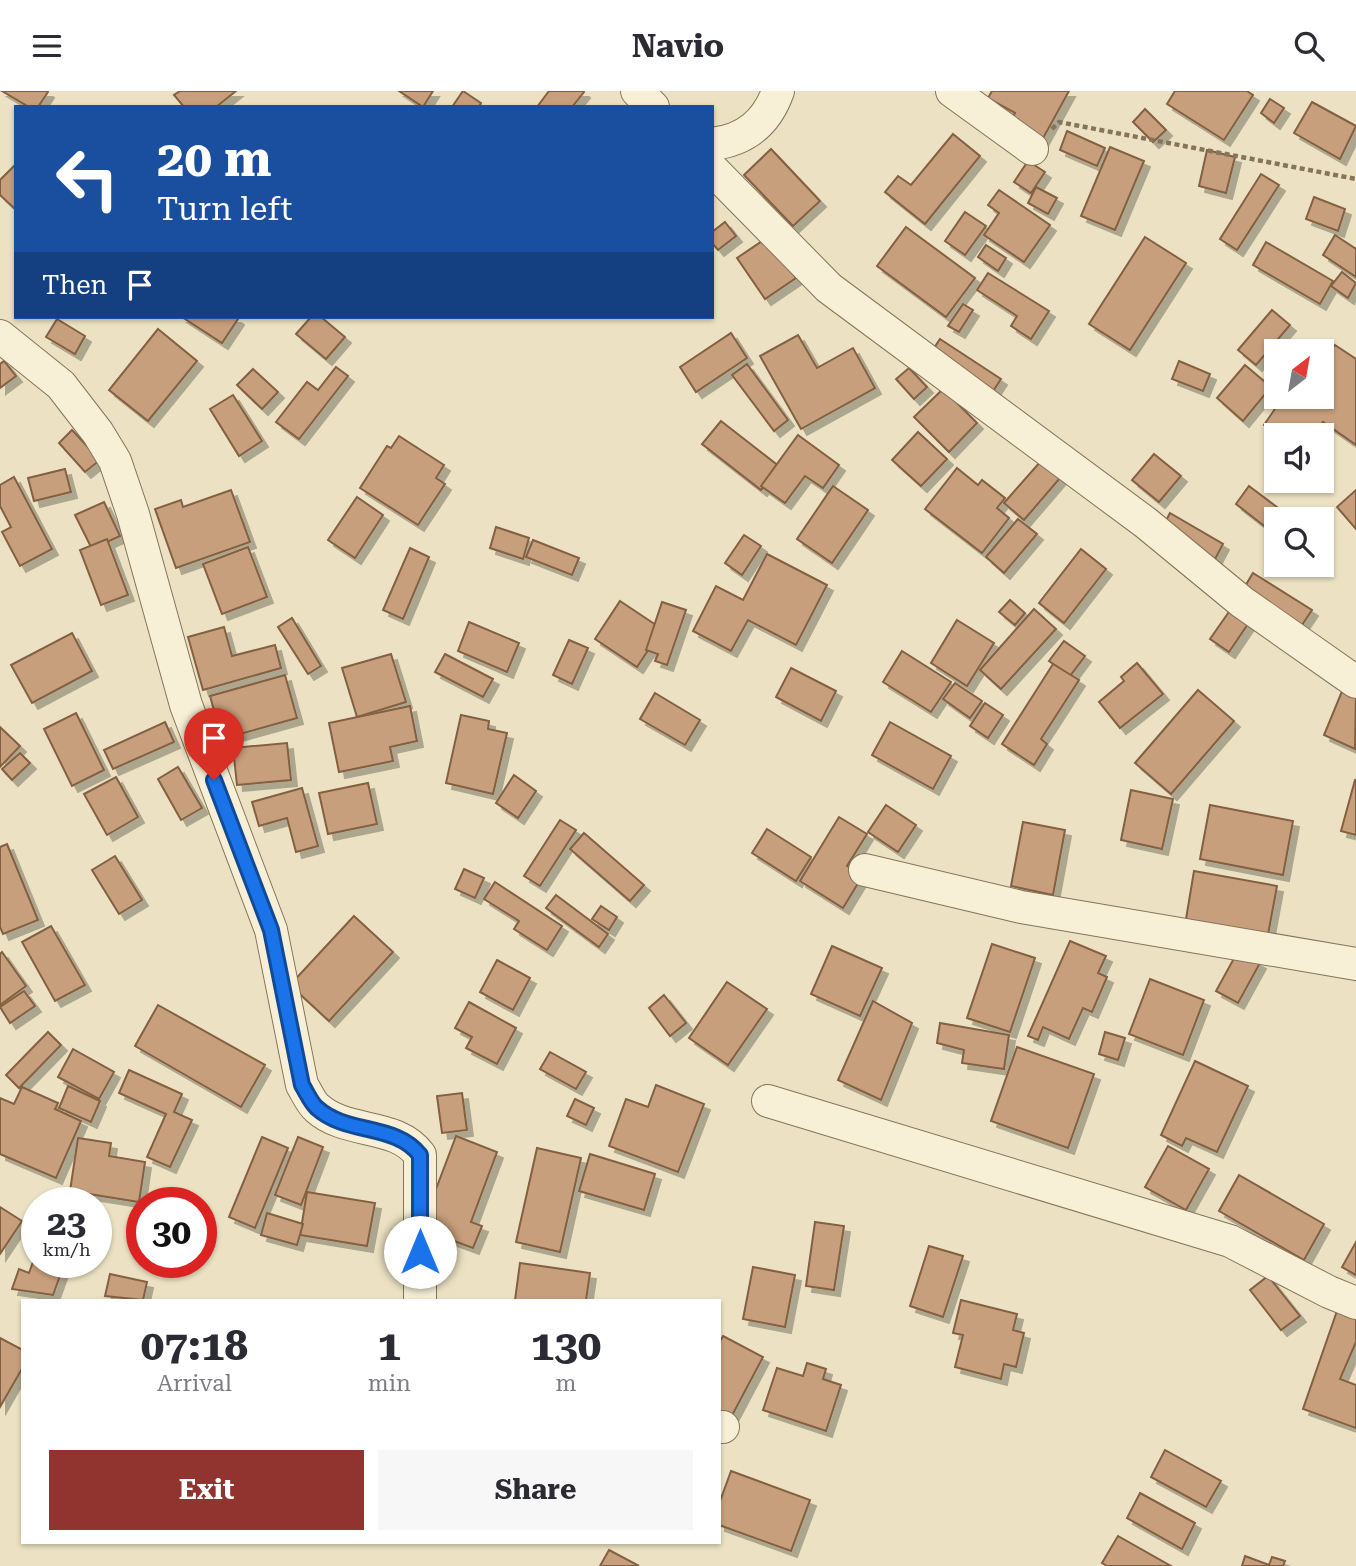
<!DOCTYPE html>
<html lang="en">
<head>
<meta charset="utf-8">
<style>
  :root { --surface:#fff; --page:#f7f7f7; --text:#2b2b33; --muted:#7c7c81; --accent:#91332e }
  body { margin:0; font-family:"Roboto Serif",serif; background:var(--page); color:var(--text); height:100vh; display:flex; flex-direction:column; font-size:26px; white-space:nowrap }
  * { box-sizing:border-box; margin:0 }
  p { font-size:23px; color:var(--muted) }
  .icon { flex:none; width:38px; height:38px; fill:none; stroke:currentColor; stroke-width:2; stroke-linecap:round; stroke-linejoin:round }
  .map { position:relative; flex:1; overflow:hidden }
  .side { position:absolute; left:21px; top:1208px; width:700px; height:245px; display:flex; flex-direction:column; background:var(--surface); border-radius:0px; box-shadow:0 2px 5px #0004 }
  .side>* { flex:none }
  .hud { position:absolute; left:14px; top:14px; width:700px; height:214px; border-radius:0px; box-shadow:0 2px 5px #0004; background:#1a4fa0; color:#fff; overflow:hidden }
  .needle { width:46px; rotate:31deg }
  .buttons { position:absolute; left:1264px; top:248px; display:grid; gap:14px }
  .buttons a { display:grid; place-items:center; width:70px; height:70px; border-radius:0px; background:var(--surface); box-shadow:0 2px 5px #0004; font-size:35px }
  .speed { position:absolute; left:21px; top:1096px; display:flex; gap:14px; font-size:35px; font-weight:700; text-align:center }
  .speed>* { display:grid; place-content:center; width:91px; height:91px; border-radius:50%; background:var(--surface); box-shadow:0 2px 5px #0004; line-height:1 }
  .speed small { font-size:18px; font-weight:400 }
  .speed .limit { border:10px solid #d22; background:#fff; color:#111 }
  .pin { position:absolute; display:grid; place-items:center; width:60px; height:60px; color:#fff; margin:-72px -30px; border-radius:50% 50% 50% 0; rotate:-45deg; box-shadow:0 0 7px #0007 }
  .pin .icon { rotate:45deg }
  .me { position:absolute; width:77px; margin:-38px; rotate:0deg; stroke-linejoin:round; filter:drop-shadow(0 0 5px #0008) }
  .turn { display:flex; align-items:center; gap:24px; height:147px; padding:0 28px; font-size:32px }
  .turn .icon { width:91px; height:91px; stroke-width:2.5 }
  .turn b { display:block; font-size:49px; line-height:60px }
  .then { display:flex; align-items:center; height:66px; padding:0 28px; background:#0003; gap:14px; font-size:26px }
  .eta { display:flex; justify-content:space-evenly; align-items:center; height:119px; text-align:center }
  .eta b { font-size:42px; font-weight:700; line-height:49px }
  .button { display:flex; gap:14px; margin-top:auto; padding:14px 28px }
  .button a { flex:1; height:80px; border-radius:0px; background:var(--accent); color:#fff; font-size:28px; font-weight:700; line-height:80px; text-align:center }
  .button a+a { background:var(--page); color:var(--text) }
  header { display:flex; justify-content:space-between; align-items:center; height:91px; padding:0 28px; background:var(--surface); font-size:32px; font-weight:700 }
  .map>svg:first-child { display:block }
  .building { fill:#c89f7b; stroke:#836042; stroke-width:2; filter:url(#shadow) }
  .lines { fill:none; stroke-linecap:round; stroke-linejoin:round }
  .minor-casing { stroke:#85745b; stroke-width:34 }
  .path { stroke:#85745b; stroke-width:4.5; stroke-dasharray:5 3.5; stroke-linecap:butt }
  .minor { stroke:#f7efd6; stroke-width:32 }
  .route-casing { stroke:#114b97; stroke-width:18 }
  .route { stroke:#1a73e8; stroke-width:12 }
</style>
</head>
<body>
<header><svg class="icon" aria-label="menu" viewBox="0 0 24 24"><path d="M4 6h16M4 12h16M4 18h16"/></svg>Navio<svg class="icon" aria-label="search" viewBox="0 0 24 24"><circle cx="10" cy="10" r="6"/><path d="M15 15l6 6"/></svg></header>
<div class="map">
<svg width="1356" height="1475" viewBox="0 0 1356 1475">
  <defs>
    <filter id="shadow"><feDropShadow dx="6" dy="6" stdDeviation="0" flood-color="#0004"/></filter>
  </defs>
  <rect width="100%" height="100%" fill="#ece2c3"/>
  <g class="building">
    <polygon points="2,0 47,0 48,1 38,16 29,16"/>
    <polygon points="180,0 236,0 216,16 184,16 174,4"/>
    <polygon points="399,0 433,0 423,16"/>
    <polygon points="463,0 481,12 479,16 452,16"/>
    <polygon points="549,0 583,0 584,1 572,16 537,16"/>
    <polygon points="992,0 1069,0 1041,51 1009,33 1015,22 988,7"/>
    <polygon points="1175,0 1247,0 1253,4 1224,49 1167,13"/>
    <polygon points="1270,8 1284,17 1274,32 1261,22"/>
    <polygon points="1312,11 1356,35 1340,68 1294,42"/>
    <polygon points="1145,18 1166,39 1153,51 1133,31"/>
    <polygon points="1067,40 1105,57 1097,75 1060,59"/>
    <polygon points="953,43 980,65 925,133 885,101 898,85 911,94"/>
    <polygon points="1110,56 1144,70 1115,139 1081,125"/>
    <polygon points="771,58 820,110 793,135 744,84"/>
    <polygon points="1207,59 1235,66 1226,102 1199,95"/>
    <polygon points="1028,70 1045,81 1031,102 1014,91"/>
    <polygon points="16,73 16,119 0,104 0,89"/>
    <polygon points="1261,83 1279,94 1237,159 1220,148"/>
    <polygon points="1036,96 1057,107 1048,123 1028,112"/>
    <polygon points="999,99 1050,134 1024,171 984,144 999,122 988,114"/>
    <polygon points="1314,106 1345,118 1338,140 1306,128"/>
    <polygon points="965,121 986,135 965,164 945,150"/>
    <polygon points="725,131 736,145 718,159 712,152 712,141"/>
    <polygon points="906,136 975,187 946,226 877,175"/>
    <polygon points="1335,144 1356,158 1356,186 1323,164"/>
    <polygon points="768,146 796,187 765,208 737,167"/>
    <polygon points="1145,146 1186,172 1130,259 1089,233"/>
    <polygon points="1266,151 1333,190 1320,213 1253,174"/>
    <polygon points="986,154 1006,167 998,180 978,166"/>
    <polygon points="1342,181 1356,192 1348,207 1331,195"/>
    <polygon points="988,182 1049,220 1031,248 1011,235 1017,225 977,199"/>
    <polygon points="963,213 973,219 959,241 948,235"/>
    <polygon points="1272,219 1290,234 1256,274 1238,259"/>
    <polygon points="182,226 235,226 238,228 222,252"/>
    <polygon points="311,226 321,226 345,246 326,268 296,243"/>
    <polygon points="57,228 85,245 75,263 46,246"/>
    <polygon points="158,238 197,270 148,330 109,299"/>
    <polygon points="731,242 747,267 696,301 680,276"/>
    <polygon points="798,244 817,277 853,257 875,297 801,338 760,265"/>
    <polygon points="940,248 1001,288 984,314 923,274"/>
    <polygon points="1335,254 1356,268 1356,354 1323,331 1314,345 1281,345 1264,334 1283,306 1321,306 1321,273"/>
    <polygon points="4,270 16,285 0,297 0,273"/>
    <polygon points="1179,270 1210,283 1203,300 1172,288"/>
    <polygon points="747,273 788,329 774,340 732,284"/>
    <polygon points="1245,274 1271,296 1243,330 1217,307"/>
    <polygon points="336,276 348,285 299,348 276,331 307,291 318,299"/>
    <polygon points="909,277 927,296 914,308 896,288"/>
    <polygon points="253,278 278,301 262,318 237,294"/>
    <polygon points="943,298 977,332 949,361 914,326"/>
    <polygon points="233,304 262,350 239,365 210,318"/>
    <polygon points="721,330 780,376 761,399 702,353"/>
    <polygon points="72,339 100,369 85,381 59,352"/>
    <polygon points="918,341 947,368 921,395 892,369"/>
    <polygon points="798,344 839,374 823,397 805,385 785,412 761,395"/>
    <polygon points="399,345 444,374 436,387 445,393 418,434 360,397 387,355 391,357"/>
    <polygon points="1154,363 1181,385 1159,411 1132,389"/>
    <polygon points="1041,370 1060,387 1024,429 1004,412"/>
    <polygon points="957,377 978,394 982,389 1005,407 997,417 1009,427 982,462 925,418"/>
    <polygon points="65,378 71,401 34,410 28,387"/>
    <polygon points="14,386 52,458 20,475 2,441 11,436 0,415 0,394"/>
    <polygon points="833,395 868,419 832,472 797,448"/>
    <polygon points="1249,395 1294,429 1276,429 1276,444 1236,413"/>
    <polygon points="231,399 250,451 176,477 155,418 181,409 183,416"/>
    <polygon points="1356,399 1356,438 1337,416"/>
    <polygon points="357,406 383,424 355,467 328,449"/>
    <polygon points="104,411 120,445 92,458 75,424"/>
    <polygon points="1170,422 1223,453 1214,470 1161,439"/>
    <polygon points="1018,428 1037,443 1004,482 986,466"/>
    <polygon points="496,436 529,447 523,468 490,457"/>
    <polygon points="744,444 761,455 742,484 725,472"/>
    <polygon points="107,448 128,504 101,514 80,459"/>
    <polygon points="533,449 579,467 572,484 526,466"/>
    <polygon points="248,456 267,506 222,523 203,473"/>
    <polygon points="410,457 429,466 403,528 383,519"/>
    <polygon points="1081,458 1106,478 1064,532 1039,512"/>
    <polygon points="767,463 827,494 796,554 748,529 731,560 693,540 716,495 743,509"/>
    <polygon points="1253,482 1312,519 1302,534 1244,497"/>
    <polygon points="1010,509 1025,522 1015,534 999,521"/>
    <polygon points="620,510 662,538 637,576 595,548"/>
    <polygon points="662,511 686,519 667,574 655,570 658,563 646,559"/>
    <polygon points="1233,515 1252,527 1229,561 1210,548"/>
    <polygon points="1034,518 1056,538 1001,598 980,579"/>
    <polygon points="292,527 321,575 308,583 278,536"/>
    <polygon points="957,529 994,552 967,595 931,572"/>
    <polygon points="469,531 519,552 507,581 458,560"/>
    <polygon points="224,536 232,565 275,554 281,577 203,599 188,546"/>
    <polygon points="72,542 92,580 32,612 11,574"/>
    <polygon points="569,549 588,557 572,593 553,584"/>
    <polygon points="1064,550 1085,565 1070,585 1049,570"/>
    <polygon points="902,560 951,591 931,621 883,591"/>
    <polygon points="391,563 406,611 357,626 342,577"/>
    <polygon points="445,563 493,588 483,606 435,581"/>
    <polygon points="1137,572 1163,603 1120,637 1099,611 1124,590 1121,586"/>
    <polygon points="1053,573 1079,589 1041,648 1047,653 1034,674 1002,653"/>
    <polygon points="791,577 836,600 821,630 776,606"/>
    <polygon points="285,584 297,627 222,648 210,605"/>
    <polygon points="955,592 982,610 970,627 943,608"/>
    <polygon points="1345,593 1356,600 1355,658 1324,644"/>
    <polygon points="1198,599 1234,630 1171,703 1135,672"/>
    <polygon points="655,602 700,629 685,654 640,628"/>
    <polygon points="985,612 1003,624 988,647 970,635"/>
    <polygon points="410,615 417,650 390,656 393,670 339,681 329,632"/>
    <polygon points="76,622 104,679 72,695 44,638"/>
    <polygon points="461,624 489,630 488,638 507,642 493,703 446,692"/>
    <polygon points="165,631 174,651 113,678 104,659"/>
    <polygon points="890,631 951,665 933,698 872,664"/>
    <polygon points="0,636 20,655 0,676"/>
    <polygon points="287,652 291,689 237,694 233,657"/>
    <polygon points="20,662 30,672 12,689 2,678"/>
    <polygon points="178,676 202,717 181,729 158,688"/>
    <polygon points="514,684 536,700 518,727 496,712"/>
    <polygon points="116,686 138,726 107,744 84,703"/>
    <polygon points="1355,689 1356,689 1356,744 1341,740"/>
    <polygon points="368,692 377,733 328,743 319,702"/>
    <polygon points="302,697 318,755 296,761 287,727 259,735 252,711"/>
    <polygon points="1131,699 1173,708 1162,758 1121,749"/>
    <polygon points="886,714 916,734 898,761 868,741"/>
    <polygon points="1210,714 1293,730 1283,784 1200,768"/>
    <polygon points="839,726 867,743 847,775 863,784 843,817 800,790"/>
    <polygon points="560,729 576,739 540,795 524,785"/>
    <polygon points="1023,731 1065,739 1053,804 1011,795"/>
    <polygon points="767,738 811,766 796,790 752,762"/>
    <polygon points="584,742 644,794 630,810 570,758"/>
    <polygon points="7,753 38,829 3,843 0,836 0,756"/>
    <polygon points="115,765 142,809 119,823 92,779"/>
    <polygon points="464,778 484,787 475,807 455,798"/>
    <polygon points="1194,780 1277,795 1267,849 1185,834"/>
    <polygon points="495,791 562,835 547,859 514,838 519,830 484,808"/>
    <polygon points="556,804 608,843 599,856 546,817"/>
    <polygon points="601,815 617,826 609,839 592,828"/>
    <polygon points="354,825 393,861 329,930 290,894"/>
    <polygon points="51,835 85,894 55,910 22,851"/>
    <polygon points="1070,850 1106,865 1098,882 1107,886 1092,921 1083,917 1069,948 1043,936 1038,949 1028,945"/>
    <polygon points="992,853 1035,867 1010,941 967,927"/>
    <polygon points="832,855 882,877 860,925 811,903"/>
    <polygon points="1238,860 1260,872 1238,912 1216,900"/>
    <polygon points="2,861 26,895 0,914 0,863"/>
    <polygon points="497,869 530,887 513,919 480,901"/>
    <polygon points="1150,888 1204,909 1183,964 1129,943"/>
    <polygon points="727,891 767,918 728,974 689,947"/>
    <polygon points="24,900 35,915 10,932 0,916"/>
    <polygon points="664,904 686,932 670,945 649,917"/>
    <polygon points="873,910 912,932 881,1009 838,989"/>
    <polygon points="469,911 516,937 497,973 466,957 472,946 455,937"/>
    <polygon points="158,914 265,974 241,1016 135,955"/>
    <polygon points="940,932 1009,944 1004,978 962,972 964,959 937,952"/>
    <polygon points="48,941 61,954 19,997 6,984"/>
    <polygon points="1105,941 1125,947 1118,969 1099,963"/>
    <polygon points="1017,956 1094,983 1068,1057 991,1030"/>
    <polygon points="73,958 114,981 99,1008 58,986"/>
    <polygon points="550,961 586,981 576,998 540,978"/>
    <polygon points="1195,970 1248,995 1217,1061 1186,1047 1182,1055 1161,1044"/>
    <polygon points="129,979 182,1003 174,1021 192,1029 170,1076 147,1066 166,1023 119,1002"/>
    <polygon points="656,994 704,1013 678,1081 609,1055 626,1008 648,1016"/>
    <polygon points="68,995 100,1010 91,1031 59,1017"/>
    <polygon points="22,996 58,1012 55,1018 81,1030 56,1087 0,1063 0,1007 14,1013"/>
    <polygon points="462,1002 467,1039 442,1042 437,1005"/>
    <polygon points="575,1008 594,1017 586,1034 567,1025"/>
    <polygon points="456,1045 497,1061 471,1131 482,1135 473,1157 421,1138"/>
    <polygon points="262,1046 288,1057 255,1137 229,1126"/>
    <polygon points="298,1046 323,1056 301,1114 275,1104"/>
    <polygon points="78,1047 111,1052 109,1065 145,1071 139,1111 70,1100"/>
    <polygon points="1168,1055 1209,1078 1186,1119 1145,1096"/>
    <polygon points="537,1057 581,1067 560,1161 516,1151"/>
    <polygon points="590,1063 655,1083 644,1119 579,1100"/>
    <polygon points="1239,1084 1324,1133 1304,1169 1219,1120"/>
    <polygon points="307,1101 375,1112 367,1155 300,1144"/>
    <polygon points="0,1116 22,1130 0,1163"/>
    <polygon points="267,1122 303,1133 297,1154 261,1144"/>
    <polygon points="815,1131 844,1135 834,1199 806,1195"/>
    <polygon points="1356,1151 1356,1184 1342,1176"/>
    <polygon points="929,1155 963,1165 943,1226 910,1215"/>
    <polygon points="37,1160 37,1171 65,1171 53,1204 12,1198 19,1178 29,1182"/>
    <polygon points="520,1172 590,1182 586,1209 515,1209"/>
    <polygon points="753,1176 795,1184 785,1236 743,1228"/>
    <polygon points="110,1183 147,1191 143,1209 105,1205"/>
    <polygon points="1268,1185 1300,1225 1281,1239 1250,1199"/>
    <polygon points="961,1209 1017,1223 1013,1239 1024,1242 1016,1276 1004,1273 1001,1288 955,1276 963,1244 953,1242"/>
    <polygon points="1338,1217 1356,1224 1356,1251 1340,1288 1356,1294 1356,1337 1303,1318"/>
    <polygon points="723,1245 763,1266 727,1334 719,1330 719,1252"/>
    <polygon points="0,1247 23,1259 23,1276 0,1316"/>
    <polygon points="807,1272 826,1278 823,1288 841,1294 826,1340 763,1319 777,1277 803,1285"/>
    <polygon points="1165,1359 1221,1390 1206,1416 1151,1386"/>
    <polygon points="731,1380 810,1409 791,1460 719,1434 719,1413"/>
    <polygon points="1140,1402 1195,1432 1182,1458 1127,1427"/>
    <polygon points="1118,1445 1171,1475 1107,1475 1102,1472"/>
    <polygon points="609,1459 639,1475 600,1475"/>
    <polygon points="1245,1465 1269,1474 1272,1466 1285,1470 1283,1475 1242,1475"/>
  </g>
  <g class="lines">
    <defs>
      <g id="minor">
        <polyline points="637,0 653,16"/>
        <polyline points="952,0 1032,58"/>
        <path d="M 712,53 C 746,49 767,31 778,0"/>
        <polyline points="712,78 829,197 1146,432 1242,511 1356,591"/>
        <path d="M 0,245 L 61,294 L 98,342 L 115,370 L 133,423 L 186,614 L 271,839 L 302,994 C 307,1002 311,1012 317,1017 C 347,1044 396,1031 420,1064 L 420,1209"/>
        <polyline points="865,779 1021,816 1356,873"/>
        <polyline points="768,1010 1230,1150 1329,1201 1356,1212"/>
        <polyline points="719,1336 723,1336"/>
      </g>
    </defs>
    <use href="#minor" class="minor-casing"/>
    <polyline class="path" points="1052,38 1059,31 1356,88"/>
    <use href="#minor" class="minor"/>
  </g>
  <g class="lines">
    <defs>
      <path id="route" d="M 214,689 L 271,839 L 302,994 C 307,1002 311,1012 317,1017 C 347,1044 395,1032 420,1064 L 420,1161"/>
    </defs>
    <use href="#route" class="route-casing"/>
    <use href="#route" class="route"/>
  </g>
</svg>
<div class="buttons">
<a><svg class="needle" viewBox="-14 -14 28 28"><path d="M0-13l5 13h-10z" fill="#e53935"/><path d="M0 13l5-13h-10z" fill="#7c7c81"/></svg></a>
<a><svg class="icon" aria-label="sound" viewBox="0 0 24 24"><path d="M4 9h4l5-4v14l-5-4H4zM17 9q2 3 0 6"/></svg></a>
<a><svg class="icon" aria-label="search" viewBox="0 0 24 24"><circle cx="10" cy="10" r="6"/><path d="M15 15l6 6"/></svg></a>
</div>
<div class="speed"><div>23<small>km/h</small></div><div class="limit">30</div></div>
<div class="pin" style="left:214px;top:689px;background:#d93025"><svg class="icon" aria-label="arrive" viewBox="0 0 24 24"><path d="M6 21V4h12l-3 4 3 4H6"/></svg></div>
<svg class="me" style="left:420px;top:1161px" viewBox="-20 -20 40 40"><circle r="19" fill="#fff"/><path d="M0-13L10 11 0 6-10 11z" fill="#1a73e8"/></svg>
<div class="hud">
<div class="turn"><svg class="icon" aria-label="left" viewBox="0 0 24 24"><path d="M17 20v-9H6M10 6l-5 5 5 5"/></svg><div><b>20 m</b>Turn left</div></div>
<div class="then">Then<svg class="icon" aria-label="arrive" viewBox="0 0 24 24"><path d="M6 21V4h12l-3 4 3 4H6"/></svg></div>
</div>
<section class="side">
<div class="eta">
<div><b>07:18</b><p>Arrival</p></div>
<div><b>1</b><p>min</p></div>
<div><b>130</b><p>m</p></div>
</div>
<div class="button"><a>Exit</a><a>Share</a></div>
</section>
</div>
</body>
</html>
